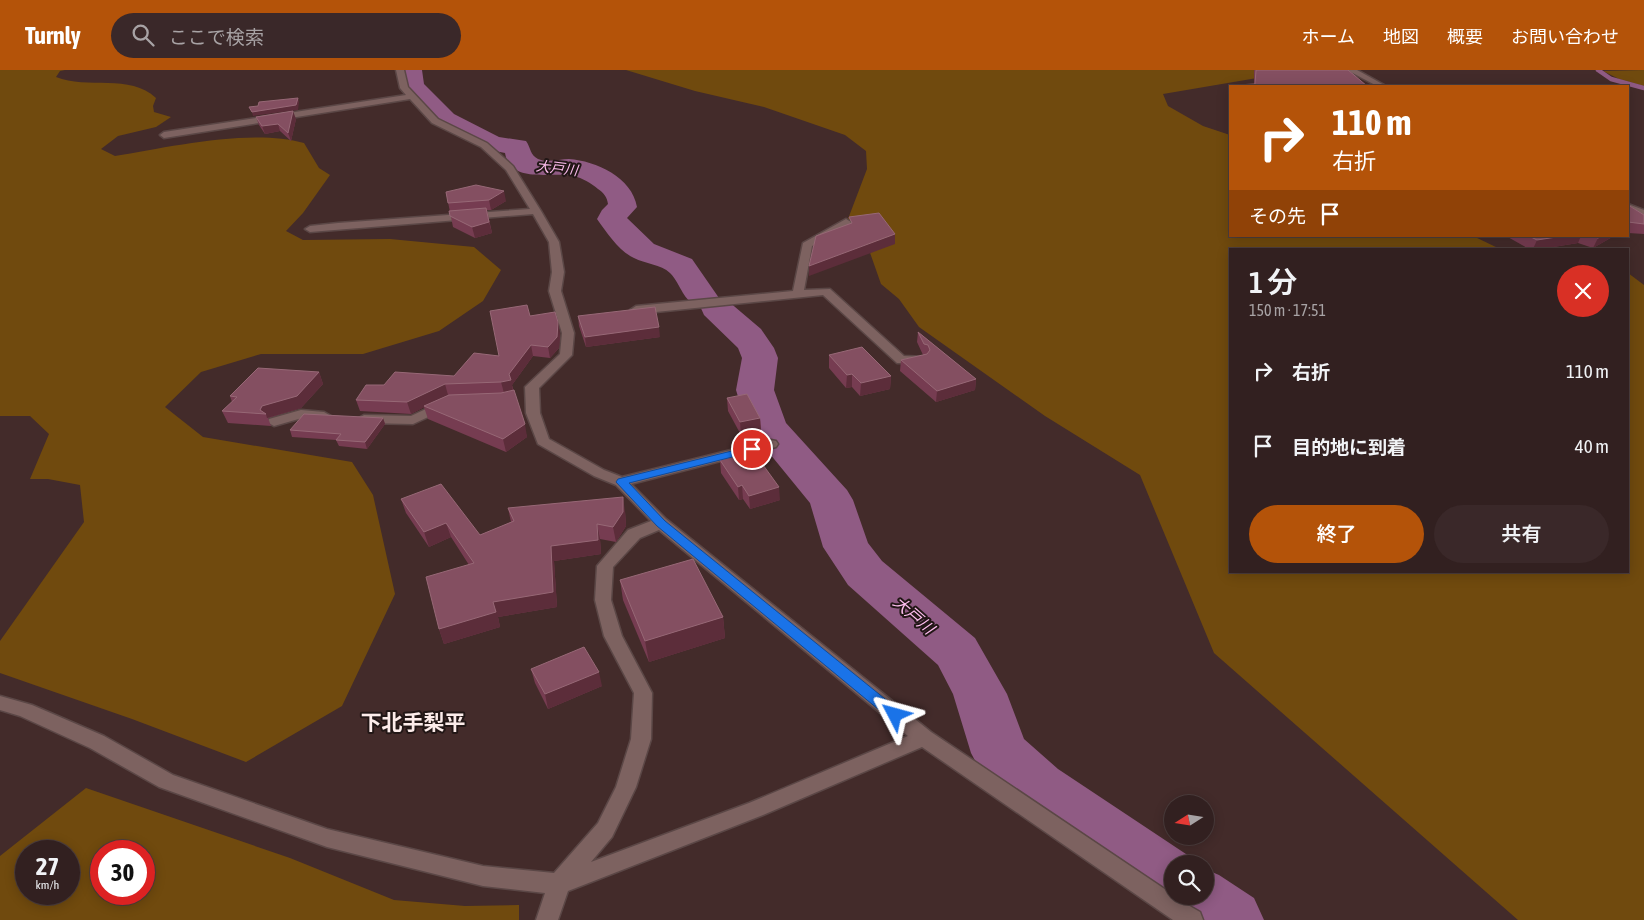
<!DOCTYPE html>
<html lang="ja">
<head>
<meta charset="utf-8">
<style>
  :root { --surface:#322020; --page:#3a2829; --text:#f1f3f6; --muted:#a8a3a5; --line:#4d3e3e; --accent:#b45309 }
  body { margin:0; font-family:"Asap Condensed","Noto Sans JP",sans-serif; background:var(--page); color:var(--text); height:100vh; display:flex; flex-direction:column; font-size:19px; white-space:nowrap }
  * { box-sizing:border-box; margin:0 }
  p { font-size:16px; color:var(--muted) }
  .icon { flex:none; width:28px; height:28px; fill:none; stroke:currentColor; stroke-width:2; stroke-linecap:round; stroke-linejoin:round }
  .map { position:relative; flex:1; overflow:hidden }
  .panel { position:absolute; left:1229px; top:178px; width:400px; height:325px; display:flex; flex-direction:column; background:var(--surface); border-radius:0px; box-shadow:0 2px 12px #0003,0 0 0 1px var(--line) }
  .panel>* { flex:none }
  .hud { position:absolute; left:1229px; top:15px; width:400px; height:152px; border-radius:0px; box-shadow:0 2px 12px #0003,0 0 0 1px var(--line); background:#b45309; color:#fff; overflow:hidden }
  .needle { width:32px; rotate:258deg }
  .fabs { position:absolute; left:1164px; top:725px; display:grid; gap:10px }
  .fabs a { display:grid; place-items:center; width:50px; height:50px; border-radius:50%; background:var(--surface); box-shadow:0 2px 12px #0003,0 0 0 1px var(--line); font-size:25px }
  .speed { position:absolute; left:15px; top:770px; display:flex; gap:10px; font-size:25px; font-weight:700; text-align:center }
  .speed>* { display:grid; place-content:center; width:65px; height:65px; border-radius:50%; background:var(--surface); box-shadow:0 2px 12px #0003,0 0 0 1px var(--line); line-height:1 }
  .speed small { font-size:12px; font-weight:400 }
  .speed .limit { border:8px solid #d22; background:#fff; color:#111 }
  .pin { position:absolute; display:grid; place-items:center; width:42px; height:42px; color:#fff; margin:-21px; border:2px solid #fff; border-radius:50%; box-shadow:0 1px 5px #0007 }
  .me { position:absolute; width:55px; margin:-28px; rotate:309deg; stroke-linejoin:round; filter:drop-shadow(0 0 4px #0008) }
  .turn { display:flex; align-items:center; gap:18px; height:105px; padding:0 20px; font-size:22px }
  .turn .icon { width:65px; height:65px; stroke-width:2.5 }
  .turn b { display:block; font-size:35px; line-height:42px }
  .then { display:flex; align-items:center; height:48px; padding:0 20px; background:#0003; gap:10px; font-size:19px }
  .round { display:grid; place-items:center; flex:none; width:52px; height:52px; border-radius:26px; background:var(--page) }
  .head { display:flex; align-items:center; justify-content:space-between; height:85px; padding:0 20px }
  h1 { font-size:30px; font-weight:600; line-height:38px }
  .button { display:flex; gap:10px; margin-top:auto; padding:10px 20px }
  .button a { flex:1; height:58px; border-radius:30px; background:var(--accent); color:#fff; font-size:20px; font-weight:600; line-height:58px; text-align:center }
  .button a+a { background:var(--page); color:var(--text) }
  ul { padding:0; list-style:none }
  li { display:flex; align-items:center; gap:15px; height:75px; padding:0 20px }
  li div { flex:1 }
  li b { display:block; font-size:19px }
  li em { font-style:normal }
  header { display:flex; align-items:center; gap:30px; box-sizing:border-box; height:70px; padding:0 25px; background:var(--accent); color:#fff }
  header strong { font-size:24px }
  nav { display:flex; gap:28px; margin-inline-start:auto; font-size:18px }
  .search { width:350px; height:45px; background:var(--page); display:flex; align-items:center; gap:12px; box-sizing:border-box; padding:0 18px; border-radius:28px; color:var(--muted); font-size:19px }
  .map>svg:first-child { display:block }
  .green { fill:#704a0e; fill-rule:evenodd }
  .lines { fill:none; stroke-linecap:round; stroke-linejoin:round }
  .stream { stroke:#905b84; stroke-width:4.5 }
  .river { fill:#905b84; fill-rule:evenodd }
  .minor-casing { stroke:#5b4746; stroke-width:3 }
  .minor { fill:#7d6260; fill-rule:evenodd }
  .wall { fill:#763c51 }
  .shaded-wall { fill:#5c2d3a }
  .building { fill:#844f61; stroke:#976876 }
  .route { fill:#1a73e8; stroke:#114b97 }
  .labels { text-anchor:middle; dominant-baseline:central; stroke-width:4; stroke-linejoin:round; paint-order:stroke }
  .far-water-label { font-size:14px; font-style:italic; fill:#fdbdee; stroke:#221716 }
  .water-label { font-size:16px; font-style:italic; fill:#fdbdee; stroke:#221716 }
  .near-quarter-label { font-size:21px; font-weight:bold; fill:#fcecea; stroke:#221716 }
</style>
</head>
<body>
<header>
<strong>Turnly</strong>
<div class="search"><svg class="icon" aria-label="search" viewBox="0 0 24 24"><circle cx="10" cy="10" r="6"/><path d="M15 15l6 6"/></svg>ここで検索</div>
<nav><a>ホーム</a><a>地図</a><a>概要</a><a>お問い合わせ</a></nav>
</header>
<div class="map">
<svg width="1644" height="850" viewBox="0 0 1644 850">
  <rect width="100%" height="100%" fill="#432b2a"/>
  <g class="green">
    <path d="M 0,0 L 65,0 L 60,1 L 56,7 C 87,20 130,3 156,28 L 153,36 L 154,42 L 171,47 L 156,57 L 118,66 L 101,79 L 115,86 C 169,77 252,58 304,73 L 319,98 L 330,105 L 303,143 L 286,161 L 303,170 L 390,169 L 474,177 L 501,200 L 483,231 L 439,261 L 363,284 L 261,284 L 201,302 L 165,337 L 203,367 L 352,392 L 373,425 L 395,524 L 342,636 L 246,692 L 132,649 L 0,603 L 0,571 L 84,452 L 80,415 L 48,409 L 30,409 L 49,364 L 30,346 L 0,346 Z"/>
    <polygon points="626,0 1271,0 1263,7 1163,24 1168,36 1203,56 1230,65 1230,166 1473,166 1500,179 1230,179 1230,501 1628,501 1628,203 1644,215 1644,850 1518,850 1214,583 1140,405 1045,346 919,257 899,229 881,214 868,177 848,149 867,99 866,81 845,65 764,37 695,21"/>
    <polygon points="1644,0 1644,16 1619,9 1603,1"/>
    <path d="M 86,718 L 290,788 L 394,830 L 465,836 L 519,835 L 519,850 L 0,850 L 0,786 ZM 26,781 L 69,781 L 69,824 L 26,824 ZM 101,781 L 144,781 L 144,824 L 101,824 Z"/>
  </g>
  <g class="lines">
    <polyline class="stream" points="1598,0 1611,9 1644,18"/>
    <path class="river" d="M 400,0 L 422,0 L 424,14 L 454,44 L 499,67 L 526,71 C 531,78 530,85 538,89 C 547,93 560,89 569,89 C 596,91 632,107 637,137 L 627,148 L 654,174 L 692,189 L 719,228 L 728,231 L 761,259 L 774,278 L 778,288 L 774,320 L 786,353 L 847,420 L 853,430 L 868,473 L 882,491 L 975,568 L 1007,624 L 1024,669 L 1058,699 L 1195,790 L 1196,794 L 1172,794 L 1172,826 L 1205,826 L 1205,799 L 1219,805 L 1254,828 L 1264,850 L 1177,850 L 1170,839 L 1149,832 L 1016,735 L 980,700 L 971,683 L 953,624 L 938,595 L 848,515 L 823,477 L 810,433 L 747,356 L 736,320 L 742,288 L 738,278 L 704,245 L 700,236 C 682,232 682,215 670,203 C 661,194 645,194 634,188 C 619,181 607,163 597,149 L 602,140 L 608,134 C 607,127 604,123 598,119 C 591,113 582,108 574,106 C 553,101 510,115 505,83 L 485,79 L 436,54 L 402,16 Z"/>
    <defs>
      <g id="minor">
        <path d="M 396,0 L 404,0 L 408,17 L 438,49 L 487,73 L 513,96 L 541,141 L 559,172 L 564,202 L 561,221 L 574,263 L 572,285 L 539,318 L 540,343 L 549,369 L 604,400 L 622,407 L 771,370 L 776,371 L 778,374 L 776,377 L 631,414 L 666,449 L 931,662 L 1172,824 L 1172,826 L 1200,842 L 1203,850 L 1173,850 L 922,677 L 763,745 L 568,821 L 558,850 L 536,850 L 545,823 L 483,816 L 327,777 L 159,717 L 90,678 L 20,646 L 0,640 L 0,626 L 32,635 L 104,666 L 173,705 L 327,759 L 483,796 L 554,803 L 598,753 L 616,717 L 631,669 L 634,623 L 604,566 L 595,530 L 597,496 L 628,460 L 651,451 L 616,415 L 594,406 L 538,374 L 526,343 L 525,317 L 560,284 L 562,263 L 549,221 L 552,202 L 549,172 L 533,144 L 310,162 L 305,159 L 310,156 L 338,153 L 530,139 L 506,100 L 481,77 L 432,53 L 410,29 L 164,68 L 160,65 L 164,62 L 406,25 L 400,18 ZM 659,460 L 908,666 L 749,733 L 591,792 L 612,767 L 636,717 L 651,669 L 652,623 L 622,566 L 611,530 L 613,497 L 640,468 Z"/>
        <polygon points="1347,0 1357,0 1386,16 1377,16"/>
        <polygon points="1628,134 1644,140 1644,147 1628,140"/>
        <polygon points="846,149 851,152 850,154 812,176 804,220 830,219 904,286 926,287 928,290 926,293 897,293 823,225 636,244 630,240 636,236 793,221 803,173"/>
        <polygon points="445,330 450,331 452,334 450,337 413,354 364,353 357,349 364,345 411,346"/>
        <polygon points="301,340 324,342 331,346 324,350 302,348 274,356 267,352 269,349"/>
      </g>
    </defs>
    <use href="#minor" class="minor-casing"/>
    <use href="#minor" class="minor"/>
  </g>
  <g class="wall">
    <polygon points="1254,0 1348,0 1367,16 1236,16 1236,15 1254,14"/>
    <polygon points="256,47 296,49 291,71 280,61 265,64 259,55"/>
    <polygon points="446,122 506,131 491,140 487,140 492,163 475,168 453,157"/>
    <polygon points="1628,135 1644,145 1644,164 1628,163"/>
    <polygon points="1506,166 1614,166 1593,178 1578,173 1541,179 1529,179"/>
    <polygon points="530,246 560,263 559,278 550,288 533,286 512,315 527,367 506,382 428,349 424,337 411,344 360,341 356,330 384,315 454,306 499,286"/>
    <polygon points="578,246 660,267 586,277 579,256"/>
    <polygon points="918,262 976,309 975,320 936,332 900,301 901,290 923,285 917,272"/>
    <polygon points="829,285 891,306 890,319 860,326 852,317 846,318 829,298"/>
    <polygon points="319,302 323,314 301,338 268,348 271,356 228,353 222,341 232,332 230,326"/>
    <polygon points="727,328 760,348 761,361 741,365 728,341"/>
    <polygon points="383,348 385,354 367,379 339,376 336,370 292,367 290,360"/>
    <polygon points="720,390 780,430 750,439 743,429 739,430 721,403"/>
    <polygon points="401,429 480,465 511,452 508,438 625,441 626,456 616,472 600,469 601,484 554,491 557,537 498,547 500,557 444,574 439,559 469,495 451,467 429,477 406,443"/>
    <polygon points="620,510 723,547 725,568 649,592 623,530"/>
    <polygon points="531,599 602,616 548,639 535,613"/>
  </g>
  <g class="shaded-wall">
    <polygon points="298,28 299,32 298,40 253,46 252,42"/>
    <polygon points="293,41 296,49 291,71 288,63"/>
    <polygon points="278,54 280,61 265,64 262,56"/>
    <polygon points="504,121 506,131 491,140 489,130"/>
    <polygon points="489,152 492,163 475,168 472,157"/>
    <polygon points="895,164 895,174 809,206 809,196"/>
    <polygon points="1563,166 1581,166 1578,173 1541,179 1533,179 1537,170"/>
    <polygon points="1602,166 1614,166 1593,178 1598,168"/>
    <polygon points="558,252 560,263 559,278 550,288 548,277"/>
    <polygon points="659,257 660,267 586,277 585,267"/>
    <polygon points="531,275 533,286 512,315 513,321 504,323 501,312 509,304"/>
    <polygon points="319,302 323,314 301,338 267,348 266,344 260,340 262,336"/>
    <polygon points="852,304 852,317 846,318 847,305"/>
    <polygon points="891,306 890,319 860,326 861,313"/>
    <polygon points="976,309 975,320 936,332 937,321"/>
    <polygon points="445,314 448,325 411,344 407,332"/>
    <polygon points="383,348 385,354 367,379 365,372"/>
    <polygon points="760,348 761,361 741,365 740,352"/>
    <polygon points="525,354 527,367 506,382 503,369"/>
    <polygon points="742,415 743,429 739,430 738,417"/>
    <polygon points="779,417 780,430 750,439 749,426"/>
    <polygon points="623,427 625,441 626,456 616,472 613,457"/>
    <polygon points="446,453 451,467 429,477 424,462"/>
    <polygon points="597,454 600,469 601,484 554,491 557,537 498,547 500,557 444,574 439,559 493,532 551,476"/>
    <polygon points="723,547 725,568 649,592 645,571"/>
    <polygon points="599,602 602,616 548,639 545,624"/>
  </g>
  <g class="building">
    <polygon points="1256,0 1348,0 1367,16 1238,16 1236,15 1255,14"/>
    <polygon points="298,28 296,35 252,42 249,37 258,36 259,32"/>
    <polygon points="293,41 288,63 278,54 262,56 256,47"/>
    <polygon points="476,115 504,121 489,130 448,133 446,122"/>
    <polygon points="1628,135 1644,145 1644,154 1628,152"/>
    <polygon points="486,138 489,152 472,157 450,146 449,141"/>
    <polygon points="879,143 895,164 809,196 816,166 852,153 849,147"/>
    <polygon points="1529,166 1563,166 1537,170"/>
    <polygon points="1592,166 1602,166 1598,168"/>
    <polygon points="527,235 530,246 555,242 558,252 557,267 548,277 531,275 509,304 511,310 501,312 445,314 407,332 356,330 366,315 384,315 395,302 454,306 474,283 499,286 490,241"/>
    <polygon points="655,237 659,257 585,267 578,246"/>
    <polygon points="918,262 976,309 937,321 901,290 927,284 930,280 928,275 924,274"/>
    <polygon points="862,277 891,306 861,313 852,304 847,305 829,285"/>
    <polygon points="258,298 319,302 297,326 262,336 260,340 266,344 222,341 237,327 230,326"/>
    <polygon points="514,320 525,354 503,369 424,336 449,325 501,323"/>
    <polygon points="747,324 760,348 740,352 727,328"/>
    <polygon points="304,344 383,348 365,372 336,370 341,364 290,360"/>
    <polygon points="753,381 779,417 749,426 742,415 738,417 720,390"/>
    <polygon points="441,414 480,465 514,451 508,438 623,427 623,442 613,457 597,454 598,470 551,476 553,522 493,532 496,542 439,559 426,507 474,493 446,453 424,462 401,429"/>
    <polygon points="693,489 723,547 645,571 620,510"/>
    <polygon points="584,577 599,602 545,624 531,599"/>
  </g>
  <polygon class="route" points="752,376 757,379 756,381 629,413 665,451 900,641 902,645 900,649 890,649 657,456 616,412 618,409"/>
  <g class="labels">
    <g class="far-water-label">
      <text transform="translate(557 98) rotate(7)">大戸川</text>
    </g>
    <g class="water-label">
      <text transform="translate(914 545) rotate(41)">大戸川</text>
    </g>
    <g class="near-quarter-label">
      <text x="413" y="652">下北手梨平</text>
    </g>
  </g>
</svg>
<div class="fabs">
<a><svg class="needle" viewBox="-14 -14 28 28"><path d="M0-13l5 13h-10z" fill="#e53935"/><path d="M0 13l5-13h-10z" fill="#a8a3a5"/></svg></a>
<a><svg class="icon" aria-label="search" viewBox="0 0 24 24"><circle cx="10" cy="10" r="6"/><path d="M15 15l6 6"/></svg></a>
</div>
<div class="speed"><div>27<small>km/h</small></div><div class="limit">30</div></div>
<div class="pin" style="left:752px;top:379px;background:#d93025"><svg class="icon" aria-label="arrive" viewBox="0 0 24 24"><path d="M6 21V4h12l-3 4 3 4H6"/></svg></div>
<svg class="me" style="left:895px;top:645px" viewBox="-20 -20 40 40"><path d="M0-17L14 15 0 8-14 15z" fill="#1a73e8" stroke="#fff" stroke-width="4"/></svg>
<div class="hud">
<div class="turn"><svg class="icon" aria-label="right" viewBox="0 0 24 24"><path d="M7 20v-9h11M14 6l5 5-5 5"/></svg><div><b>110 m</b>右折</div></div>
<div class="then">その先<svg class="icon" aria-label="arrive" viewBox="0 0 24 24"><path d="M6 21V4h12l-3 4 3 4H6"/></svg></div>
</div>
<section class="panel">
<div class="head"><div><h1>1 分</h1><p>150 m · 17:51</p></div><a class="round" style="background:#d93025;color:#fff"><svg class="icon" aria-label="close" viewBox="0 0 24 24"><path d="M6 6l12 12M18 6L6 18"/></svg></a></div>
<ul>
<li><svg class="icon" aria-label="right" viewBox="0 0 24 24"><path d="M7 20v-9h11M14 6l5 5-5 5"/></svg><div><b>右折</b></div><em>110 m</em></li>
<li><svg class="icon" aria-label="arrive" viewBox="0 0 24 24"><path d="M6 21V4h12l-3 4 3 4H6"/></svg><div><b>目的地に到着</b></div><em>40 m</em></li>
</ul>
<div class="button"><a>終了</a><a>共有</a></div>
</section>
</div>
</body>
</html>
